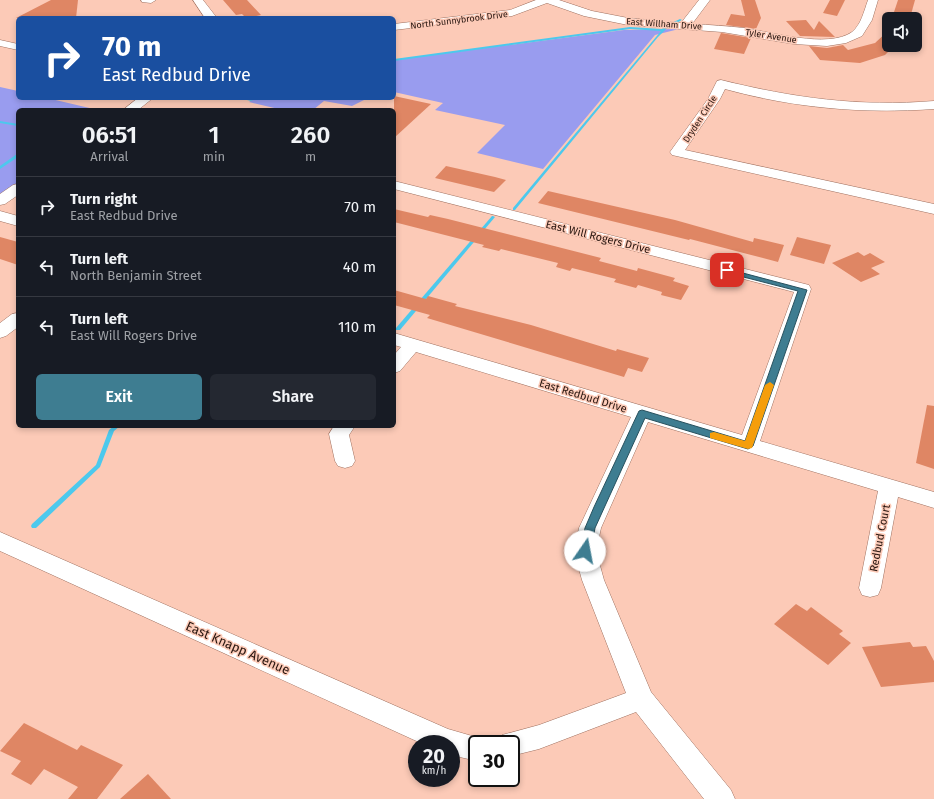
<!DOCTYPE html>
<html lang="en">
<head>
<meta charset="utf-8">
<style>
  :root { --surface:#171b24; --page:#242831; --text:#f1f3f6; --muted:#9ea1a6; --line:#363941; --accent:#3e7d91 }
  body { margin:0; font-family:"Fira Sans",sans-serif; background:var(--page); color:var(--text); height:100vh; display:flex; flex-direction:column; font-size:15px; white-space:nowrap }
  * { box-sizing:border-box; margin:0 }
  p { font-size:13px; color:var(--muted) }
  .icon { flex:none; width:22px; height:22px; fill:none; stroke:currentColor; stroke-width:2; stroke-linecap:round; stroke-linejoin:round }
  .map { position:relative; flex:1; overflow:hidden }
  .details { position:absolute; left:16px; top:108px; width:380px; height:320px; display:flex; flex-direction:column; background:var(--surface); border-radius:6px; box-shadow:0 2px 6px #0003 }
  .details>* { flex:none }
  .banner { position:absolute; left:16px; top:16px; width:380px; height:84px; border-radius:6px; box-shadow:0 2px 6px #0003; background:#1a4fa0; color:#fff; overflow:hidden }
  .fabs { position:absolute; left:882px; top:12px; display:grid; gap:8px }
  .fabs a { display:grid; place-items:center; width:40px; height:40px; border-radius:6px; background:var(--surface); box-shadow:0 2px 6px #0003; font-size:20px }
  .speed { position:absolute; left:408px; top:735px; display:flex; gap:8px; font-size:20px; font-weight:700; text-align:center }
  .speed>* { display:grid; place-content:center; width:52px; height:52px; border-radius:50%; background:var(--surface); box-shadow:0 2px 6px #0003; line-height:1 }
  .speed small { font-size:10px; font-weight:400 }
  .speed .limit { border:2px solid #111; border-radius:6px; background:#fff; color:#111 }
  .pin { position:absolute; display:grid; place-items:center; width:34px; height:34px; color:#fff; margin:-17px; border-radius:8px; box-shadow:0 2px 6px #0006 }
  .me { position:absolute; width:44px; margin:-22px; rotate:12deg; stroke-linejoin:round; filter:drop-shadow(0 0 3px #0008) }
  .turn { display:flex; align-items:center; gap:14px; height:84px; padding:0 20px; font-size:18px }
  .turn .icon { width:52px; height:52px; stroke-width:2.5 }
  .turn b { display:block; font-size:28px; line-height:34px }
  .eta { display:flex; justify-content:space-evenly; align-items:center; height:68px; text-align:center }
  .eta b { font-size:24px; font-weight:600; line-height:28px }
  .button { display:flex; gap:8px; margin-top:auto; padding:8px 20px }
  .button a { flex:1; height:46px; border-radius:6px; background:var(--accent); color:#fff; font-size:16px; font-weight:600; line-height:46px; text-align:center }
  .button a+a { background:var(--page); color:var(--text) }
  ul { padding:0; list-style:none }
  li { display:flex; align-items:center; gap:12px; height:60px; padding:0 20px; border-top:1px solid var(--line) }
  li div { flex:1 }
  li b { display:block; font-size:15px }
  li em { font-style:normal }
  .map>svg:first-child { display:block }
  .green { fill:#999cef }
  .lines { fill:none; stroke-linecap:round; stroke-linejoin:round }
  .stream { fill:#4cc9ed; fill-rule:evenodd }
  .building { fill:#df8664 }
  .minor-casing { stroke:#9f7160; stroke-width:1 }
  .minor { fill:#fff; fill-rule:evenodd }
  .route { fill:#3e7d91; stroke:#28515e }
  .slow { fill:#f59e0b }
  .labels { text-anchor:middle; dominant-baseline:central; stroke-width:3; stroke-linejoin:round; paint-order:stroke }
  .far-street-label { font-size:9px; fill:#27150f; stroke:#fccab7 }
  .street-label { font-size:11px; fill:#27150f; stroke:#fccab7 }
  .near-street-label { font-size:13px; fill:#27150f; stroke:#fccab7 }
</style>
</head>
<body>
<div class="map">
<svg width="934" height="799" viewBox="0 0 934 799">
  <rect width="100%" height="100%" fill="#fccab7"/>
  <g class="green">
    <polygon points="679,29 655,35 543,169 477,153 505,125 435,110 443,103 394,92 394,60 624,30"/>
    <polygon points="0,87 18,91 18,98 47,98 98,110 18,110 18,184 0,196"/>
    <polygon points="255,98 368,98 352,106 324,101 313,110 283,110 249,102"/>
  </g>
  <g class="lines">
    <g class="stream">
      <polygon points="680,19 682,20 667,28 658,37 515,210 513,210 513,208 661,31 630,29 394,61 394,59 630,27 662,29 665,26"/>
      <polygon points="239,98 251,99 252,98 257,98 251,101"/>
      <polygon points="0,121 18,124 18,126 0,123"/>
      <polygon points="17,154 18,154 18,157 0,169 0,166"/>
      <polygon points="492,216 493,216 495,217 400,330 396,330 396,328"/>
      <polygon points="114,426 120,426 114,431 100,467 36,528 32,528 31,526 32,524 96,465 109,430"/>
    </g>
  </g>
  <g class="building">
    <polygon points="51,0 78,0 76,18 16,18"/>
    <polygon points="223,0 247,0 261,15 246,18 242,14 236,15"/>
    <polygon points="741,0 755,0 761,18 756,29 726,25 731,14 745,16"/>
    <polygon points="830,0 845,0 837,16 823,13"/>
    <polygon points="898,0 915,0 910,18 893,15"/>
    <polygon points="806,20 814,30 819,21 835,37 800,36 786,21"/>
    <polygon points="889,30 889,51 885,55 860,63 820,60 809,46 827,48 843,45 848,50 875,43"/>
    <polygon points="721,33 751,38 744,54 714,49"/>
    <polygon points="394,96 431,104 394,138"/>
    <polygon points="446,166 495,177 506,180 494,192 435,178"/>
    <polygon points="548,191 675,220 753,242 754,238 784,245 778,262 690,239 689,240 538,203"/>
    <polygon points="394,209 428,217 430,215 448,219 511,235 601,258 599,261 637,271 638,268 675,278 673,281 689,286 681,300 661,295 662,292 638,285 636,288 614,282 616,279 572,268 570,271 556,267 558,263 501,249 499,251 482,247 484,245 394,222"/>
    <polygon points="0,237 18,242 18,265 0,259"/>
    <polygon points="797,237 831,245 824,264 790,255"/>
    <polygon points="858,252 864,256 870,253 885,262 871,268 880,274 861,282 832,263"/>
    <polygon points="394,290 426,299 428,296 457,304 455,306 531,325 616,351 617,349 649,358 642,372 628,368 624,377 427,318 430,315 394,305"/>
    <polygon points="927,405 934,406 934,469 916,463"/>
    <polygon points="796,604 807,611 811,607 843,631 839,634 851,643 828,665 774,624"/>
    <polygon points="910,642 913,647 926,646 934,661 934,682 881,687 862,647"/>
    <polygon points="24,723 77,750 81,745 123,765 97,799 68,799 78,787 44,769 31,785 11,774 21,761 0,751"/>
    <polygon points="148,774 171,799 120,799"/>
  </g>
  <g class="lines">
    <defs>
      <g id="minor">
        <polygon points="141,0 156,0 151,3 142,2"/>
        <polygon points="193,0 203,0 217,18 205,18"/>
        <path d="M 536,0 L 559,0 L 592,11 L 628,18 L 681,23 L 699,0 L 710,0 L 692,24 C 710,25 727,26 744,28 C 771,32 828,49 852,32 C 861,25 864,11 868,0 L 878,0 L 872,20 L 862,36 L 846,43 L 827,46 L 794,44 L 722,32 L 628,25 L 584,16 L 547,3 L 512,16 L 394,30 L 394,24 L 510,10 Z"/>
        <polygon points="0,40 18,44 18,50 0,46"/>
        <path d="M 721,80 C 794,98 859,107 934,101 L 934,109 C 863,114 794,108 725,89 L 720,99 L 685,150 L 934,204 L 934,214 L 672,155 L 670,152 L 708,99 L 717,81 Z"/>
        <polygon points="138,98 153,98 138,110 123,110"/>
        <polygon points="394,181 809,285 811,289 760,441 934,492 934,508 898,497 881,588 878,595 870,597 862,595 859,588 878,491 648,422 601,528 596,551 604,580 651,692 731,790 735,799 704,799 636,712 539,749 511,756 511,744 498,744 502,735 539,725 626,693 582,580 574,551 579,528 631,417 416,352 400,371 394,373 394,355 401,347 394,345 394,333 742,435 794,292 394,189"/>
        <polygon points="18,184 18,195 5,204 0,205 0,194 13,185"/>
        <polygon points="0,211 18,216 18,226 0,221"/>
        <polygon points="18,313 18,327 6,336 0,338 0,323 12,314"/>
        <polygon points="334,426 355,426 349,435 355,461 352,466 345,468 338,466 335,461 329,434"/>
        <polygon points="0,532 448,729 486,740 488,744 477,744 477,761 451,755 451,744 423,744 0,551"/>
      </g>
    </defs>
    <use href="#minor" class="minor-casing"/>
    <use href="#minor" class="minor"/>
  </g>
  <polygon class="route" points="724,268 807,290 753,446 748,449 645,418 595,528 591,551 585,556 582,554 580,551 585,528 594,507 639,411 642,410 745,441 798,291 724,272"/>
  <polygon class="slow" points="770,382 774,385 752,448 748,449 710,438 710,433 714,432 745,441 765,385"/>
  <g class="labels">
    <g class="far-street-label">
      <text transform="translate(459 20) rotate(-7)">North Sunnybrook Drive</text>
      <text transform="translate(664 24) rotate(4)">East Willham Drive</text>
      <text transform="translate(771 36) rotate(9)">Tyler Avenue</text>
      <text transform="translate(700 119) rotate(-57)">Dryden Circle</text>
    </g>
    <g class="street-label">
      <text transform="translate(598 237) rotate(14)">East Will Rogers Drive</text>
      <text transform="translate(583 396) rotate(17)">East Redbud Drive</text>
      <text transform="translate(880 538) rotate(-79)">Redbud Court</text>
    </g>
    <g class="near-street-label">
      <text transform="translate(238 648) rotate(24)">East Knapp Avenue</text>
    </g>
  </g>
</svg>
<div class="fabs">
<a><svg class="icon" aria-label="sound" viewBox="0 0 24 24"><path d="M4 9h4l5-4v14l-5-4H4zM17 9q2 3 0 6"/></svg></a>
</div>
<div class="speed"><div>20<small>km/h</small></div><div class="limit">30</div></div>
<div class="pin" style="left:727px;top:270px;background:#d93025"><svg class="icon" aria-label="arrive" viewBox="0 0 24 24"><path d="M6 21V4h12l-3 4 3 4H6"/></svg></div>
<svg class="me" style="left:585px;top:551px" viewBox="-20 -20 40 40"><circle r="19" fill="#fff"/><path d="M0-13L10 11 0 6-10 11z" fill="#3e7d91"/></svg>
<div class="banner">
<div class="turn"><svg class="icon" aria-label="right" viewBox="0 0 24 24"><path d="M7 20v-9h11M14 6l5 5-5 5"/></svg><div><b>70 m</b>East Redbud Drive</div></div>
</div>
<section class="details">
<div class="eta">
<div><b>06:51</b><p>Arrival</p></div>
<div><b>1</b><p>min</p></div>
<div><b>260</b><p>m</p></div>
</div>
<ul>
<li><svg class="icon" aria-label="right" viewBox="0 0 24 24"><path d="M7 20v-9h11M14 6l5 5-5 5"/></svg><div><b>Turn right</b><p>East Redbud Drive</p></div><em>70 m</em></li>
<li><svg class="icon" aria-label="left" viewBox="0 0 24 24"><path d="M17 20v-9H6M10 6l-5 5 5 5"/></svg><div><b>Turn left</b><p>North Benjamin Street</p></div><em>40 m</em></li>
<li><svg class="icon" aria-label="left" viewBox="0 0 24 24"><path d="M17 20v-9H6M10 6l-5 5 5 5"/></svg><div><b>Turn left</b><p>East Will Rogers Drive</p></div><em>110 m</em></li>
</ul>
<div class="button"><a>Exit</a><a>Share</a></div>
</section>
</div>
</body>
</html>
